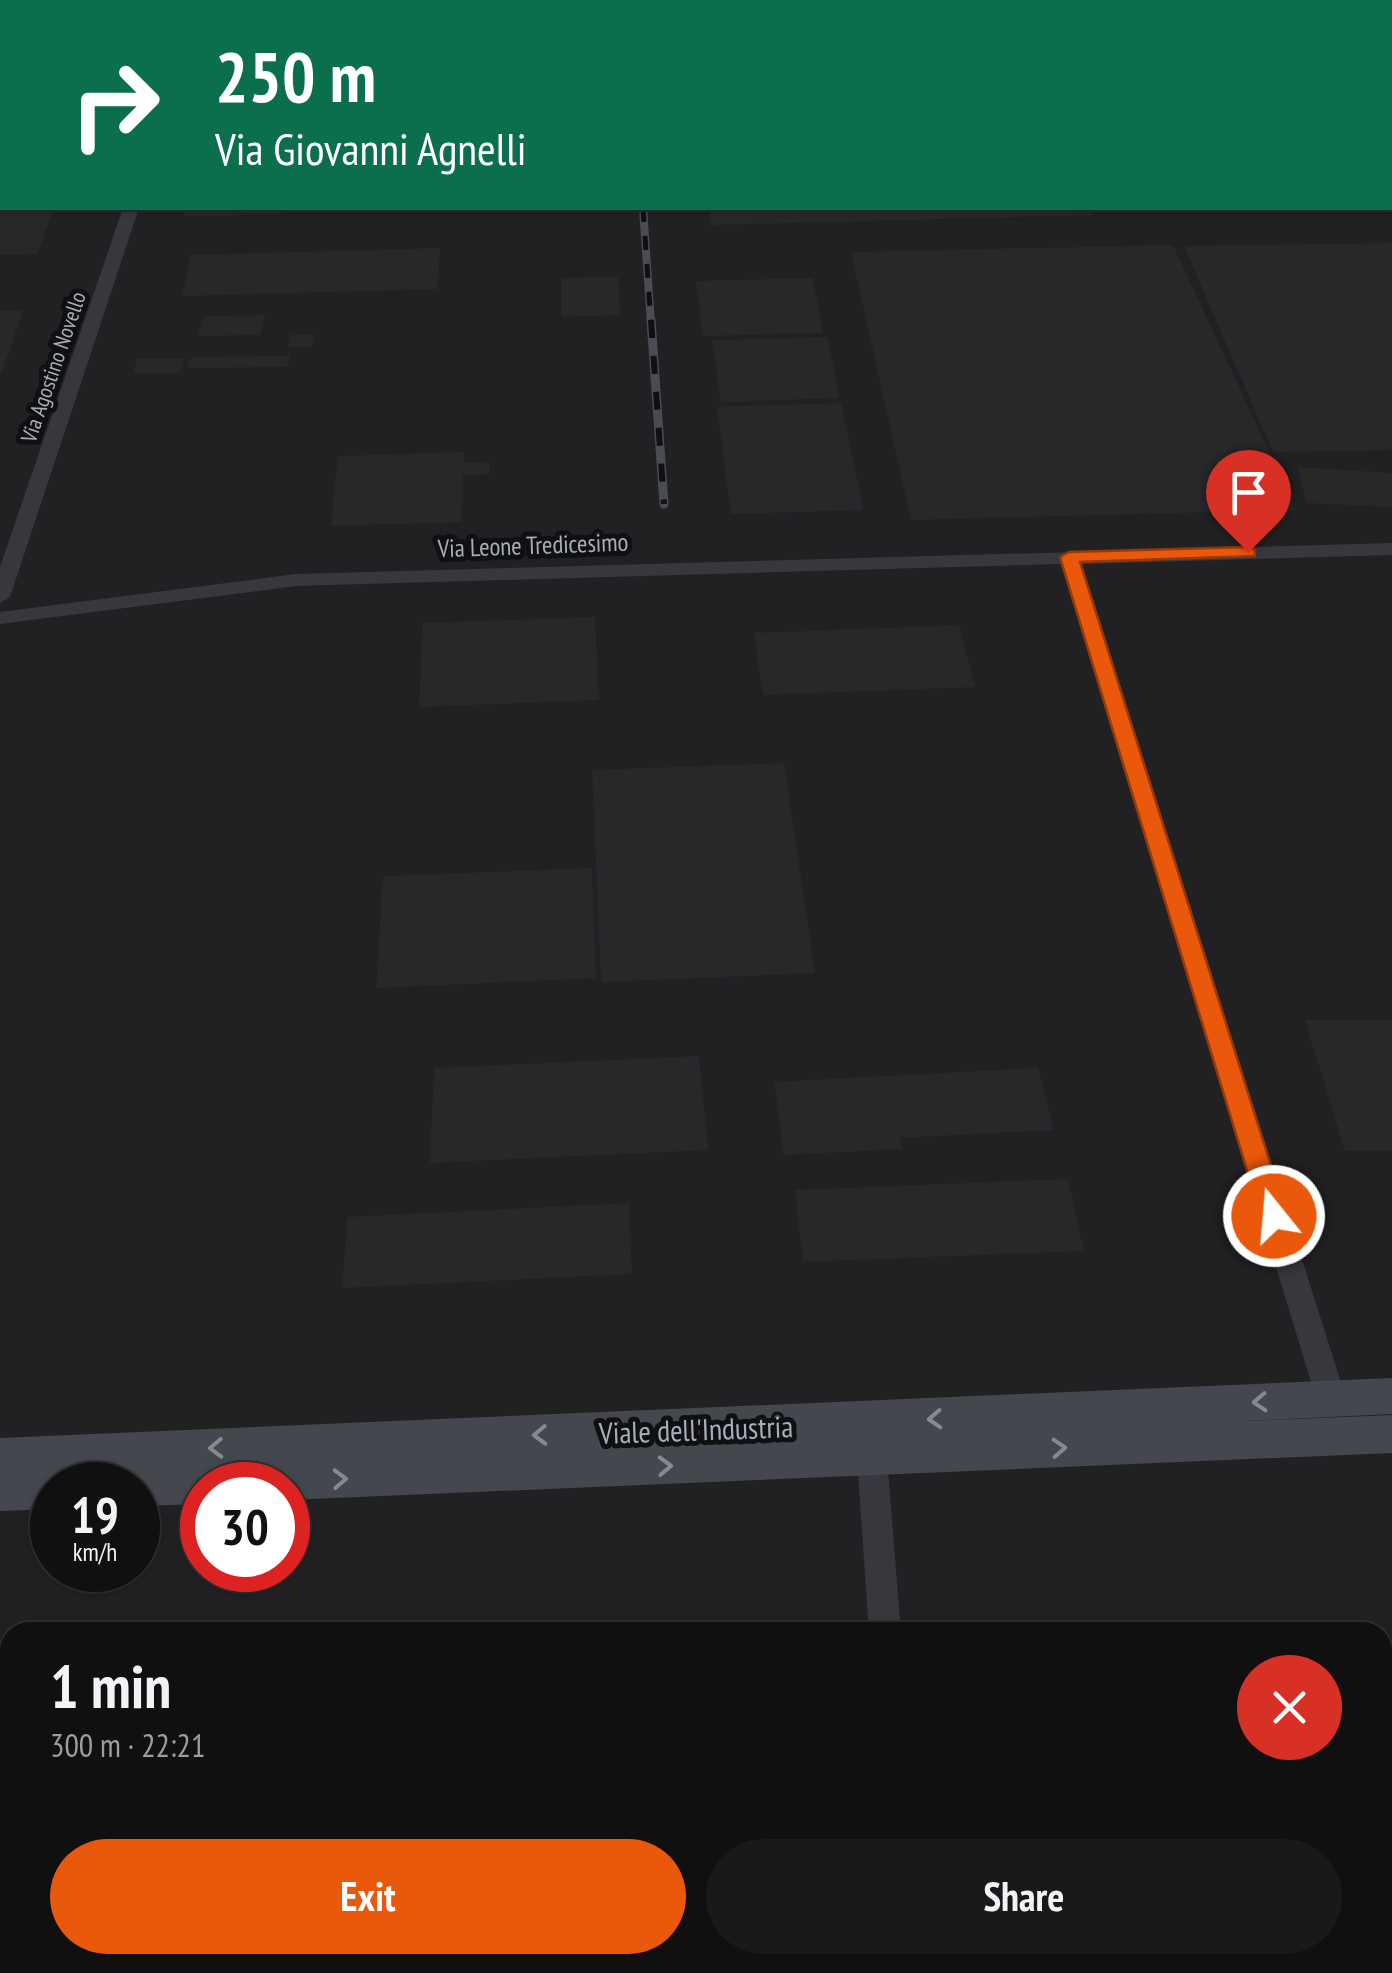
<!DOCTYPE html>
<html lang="en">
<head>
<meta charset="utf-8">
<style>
  :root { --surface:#101011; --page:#19191a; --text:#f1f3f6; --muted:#9c9d9f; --line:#303031; --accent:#ea580c }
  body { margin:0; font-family:"PT Sans Narrow",sans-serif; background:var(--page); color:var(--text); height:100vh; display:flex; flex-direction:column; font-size:38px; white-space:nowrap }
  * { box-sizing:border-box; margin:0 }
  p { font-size:32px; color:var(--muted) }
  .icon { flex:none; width:55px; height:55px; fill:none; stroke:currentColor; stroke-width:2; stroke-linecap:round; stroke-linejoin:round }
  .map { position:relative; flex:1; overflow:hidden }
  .drawer { position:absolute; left:0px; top:1622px; width:1392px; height:352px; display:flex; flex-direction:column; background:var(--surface); border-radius:30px 30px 0 0; box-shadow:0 2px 8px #0004,0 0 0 2px var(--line) }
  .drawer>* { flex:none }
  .top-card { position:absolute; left:0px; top:0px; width:1392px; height:210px; box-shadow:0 2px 8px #0004,0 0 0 2px var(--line); background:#0b6e4f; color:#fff; overflow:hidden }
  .speed { position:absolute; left:30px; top:1462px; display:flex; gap:20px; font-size:50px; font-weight:700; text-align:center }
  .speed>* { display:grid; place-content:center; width:130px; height:130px; border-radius:50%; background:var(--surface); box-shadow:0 2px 8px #0004,0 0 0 2px var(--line); line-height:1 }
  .speed small { font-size:25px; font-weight:400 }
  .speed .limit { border:15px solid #d22; background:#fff; color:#111 }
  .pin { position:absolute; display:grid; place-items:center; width:85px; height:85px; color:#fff; margin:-102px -42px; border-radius:50% 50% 50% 0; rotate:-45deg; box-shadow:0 0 10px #0007 }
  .pin .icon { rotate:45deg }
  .me { position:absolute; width:110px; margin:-55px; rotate:343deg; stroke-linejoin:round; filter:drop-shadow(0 0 8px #0008) }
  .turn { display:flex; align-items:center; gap:35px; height:210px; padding:0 50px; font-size:45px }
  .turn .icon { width:130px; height:130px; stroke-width:2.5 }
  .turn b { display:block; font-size:70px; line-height:85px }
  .round { display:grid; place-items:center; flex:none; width:105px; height:105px; border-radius:52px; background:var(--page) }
  .head { display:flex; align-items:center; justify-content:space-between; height:170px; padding:0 50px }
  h1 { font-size:60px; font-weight:700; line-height:75px }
  .button { display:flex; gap:20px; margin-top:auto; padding:20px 50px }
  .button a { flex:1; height:115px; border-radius:60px; background:var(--accent); color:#fff; font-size:40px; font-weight:700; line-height:115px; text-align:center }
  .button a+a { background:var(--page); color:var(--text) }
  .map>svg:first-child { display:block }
  .built { fill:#212124; fill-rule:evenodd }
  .building { fill:#28282b }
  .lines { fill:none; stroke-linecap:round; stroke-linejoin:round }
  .minor { fill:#36383d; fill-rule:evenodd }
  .secondary { fill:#44474d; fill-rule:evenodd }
  .rail-far1-casing { stroke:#494c52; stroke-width:8 }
  .rail-casing { stroke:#494c52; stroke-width:9 }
  .rail-far1 { stroke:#101012; stroke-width:5; stroke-dasharray:14; stroke-linecap:butt }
  .rail { stroke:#101012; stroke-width:6; stroke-dasharray:18; stroke-linecap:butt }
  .oneway { stroke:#848a93 }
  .route { fill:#ea580c; stroke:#983908; stroke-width:2.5 }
  .labels { text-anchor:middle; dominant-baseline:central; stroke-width:10; stroke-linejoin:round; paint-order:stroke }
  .far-street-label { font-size:22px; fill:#a6aeb9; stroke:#101012 }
  .street-label { font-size:25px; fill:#a6aeb9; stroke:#101012 }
  .near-street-label { font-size:30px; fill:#a6aeb9; stroke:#101012 }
</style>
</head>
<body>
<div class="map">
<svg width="1392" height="1973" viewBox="0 0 1392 1973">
  <rect width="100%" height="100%" fill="#151517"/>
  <path class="built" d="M 0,23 L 2,208 L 1390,208 L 1392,103 L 1392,1973 L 0,1973 ZM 52,1485 L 138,1485 L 138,1570 L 52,1570 ZM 202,1485 L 288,1485 L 288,1570 L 202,1570 ZM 10,1632 L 1382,1632 L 1382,1965 L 10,1965 Z"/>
  <g class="building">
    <polygon points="0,208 54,208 37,254 0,255"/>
    <polygon points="186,208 283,208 282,214 184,217"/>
    <polygon points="709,208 1089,208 1093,215 711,225"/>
    <polygon points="1392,243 1392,450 1273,452 1184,246"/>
    <polygon points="1173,245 1296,510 911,520 851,252"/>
    <polygon points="440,248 438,289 182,296 191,255"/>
    <polygon points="618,277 620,315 561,317 561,278"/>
    <polygon points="813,278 823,333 703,336 696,281"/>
    <polygon points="23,310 1,375 0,375 0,311"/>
    <polygon points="265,315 260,335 198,336 204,316"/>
    <polygon points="291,335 314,335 311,347 288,347"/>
    <polygon points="827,337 840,398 721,402 712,340"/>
    <polygon points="290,356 287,367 187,368 191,357"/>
    <polygon points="137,359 184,359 180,373 133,373"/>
    <polygon points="841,403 864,510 731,514 717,407"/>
    <polygon points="464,452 464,463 489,462 489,474 463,475 462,522 331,526 338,456"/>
    <polygon points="1297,467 1392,473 1392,507 1307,503"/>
    <polygon points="595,617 599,700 419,707 423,623"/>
    <polygon points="959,625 975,687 763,695 754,633"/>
    <polygon points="784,763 815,973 601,982 592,770"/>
    <polygon points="592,868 596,978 376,988 383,876"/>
    <polygon points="1305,1020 1392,1020 1392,1151 1345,1151"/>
    <polygon points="699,1056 708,1150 430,1163 434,1068"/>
    <polygon points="1038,1068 1054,1130 900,1138 903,1149 784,1155 774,1082"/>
    <polygon points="1068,1179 1084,1251 803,1262 795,1190"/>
    <polygon points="629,1203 632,1274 342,1288 347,1217"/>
    <polygon points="1392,1668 1392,1719 1391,1719 1382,1692 1382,1669"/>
    <polygon points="322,1965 509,1965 508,1973 321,1973"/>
    <rect x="639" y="1965" width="144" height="8"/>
    <polygon points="1060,1965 1307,1965 1309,1973 1061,1973"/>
  </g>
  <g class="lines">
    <g class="minor">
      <rect x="0" y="49" width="2" height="9"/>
      <rect x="1390" y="114" width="2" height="8"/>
      <polygon points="123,208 139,208 10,597 0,603 0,567"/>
      <polygon points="1392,543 1392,555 1081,564 1346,1398 1342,1407 1331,1411 1320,1407 1316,1398 1061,564 296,586 0,624 0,612 296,574"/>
      <polygon points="872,1444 883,1448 887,1458 901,1632 869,1632 857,1458 861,1448"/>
      <polygon points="892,1965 928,1965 929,1973 893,1973"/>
    </g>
    <polygon class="secondary" points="1392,1378 1392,1414 1224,1422 1392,1415 1392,1453 288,1500 288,1485 202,1485 202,1504 138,1506 138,1485 117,1485 123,1473 130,1471 60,1473 67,1476 71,1485 52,1485 52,1509 0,1511 0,1438"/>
    <defs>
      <g id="rail-far1">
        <polyline points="323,0 383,2"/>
        <polyline points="402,0 462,2"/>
        <polyline points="643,208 651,323"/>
      </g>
      <polyline id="rail" points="651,320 664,504"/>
    </defs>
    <use href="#rail-far1" class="rail-far1-casing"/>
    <use href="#rail" class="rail-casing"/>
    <use href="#rail-far1" class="rail-far1"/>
    <use href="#rail" class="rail"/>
  </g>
  <defs><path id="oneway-chevron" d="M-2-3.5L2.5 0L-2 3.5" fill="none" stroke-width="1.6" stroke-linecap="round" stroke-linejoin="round" transform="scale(2.5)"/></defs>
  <g class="oneway">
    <use href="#oneway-chevron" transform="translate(1260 1402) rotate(177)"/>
    <use href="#oneway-chevron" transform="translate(935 1419) rotate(177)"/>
    <use href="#oneway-chevron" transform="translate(540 1435) rotate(178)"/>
    <use href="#oneway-chevron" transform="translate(216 1448) rotate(178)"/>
    <use href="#oneway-chevron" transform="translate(1059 1448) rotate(-3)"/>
    <use href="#oneway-chevron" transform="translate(665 1466) rotate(-2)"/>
    <use href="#oneway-chevron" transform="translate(340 1479) rotate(-2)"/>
  </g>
  <polygon class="route" points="1248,547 1255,549 1255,556 1080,562 1287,1216 1283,1223 1265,1223 1261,1216 1060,557 1069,552"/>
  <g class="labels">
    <g class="far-street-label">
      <text transform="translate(53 367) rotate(-71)">Via Agostino Novello</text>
    </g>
    <g class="street-label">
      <text transform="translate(533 545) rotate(-2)">Via Leone Tredicesimo</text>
    </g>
    <g class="near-street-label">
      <text transform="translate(696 1429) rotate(-2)">Viale dell'Industria</text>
    </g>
  </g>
</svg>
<div class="speed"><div>19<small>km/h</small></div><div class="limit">30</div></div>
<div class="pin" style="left:1248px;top:552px;background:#d93025"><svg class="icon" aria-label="arrive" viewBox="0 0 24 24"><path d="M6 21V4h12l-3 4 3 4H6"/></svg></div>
<svg class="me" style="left:1274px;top:1216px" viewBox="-20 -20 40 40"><circle r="17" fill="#ea580c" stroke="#fff" stroke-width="3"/><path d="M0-11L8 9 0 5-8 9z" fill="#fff"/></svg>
<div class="top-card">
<div class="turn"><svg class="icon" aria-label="right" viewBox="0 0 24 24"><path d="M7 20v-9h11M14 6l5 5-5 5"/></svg><div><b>250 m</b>Via Giovanni Agnelli</div></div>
</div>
<section class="drawer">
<div class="head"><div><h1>1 min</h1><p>300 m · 22:21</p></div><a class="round" style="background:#d93025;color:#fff"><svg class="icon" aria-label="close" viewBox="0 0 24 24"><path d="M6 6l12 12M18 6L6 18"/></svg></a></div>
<div class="button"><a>Exit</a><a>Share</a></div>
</section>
</div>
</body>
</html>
